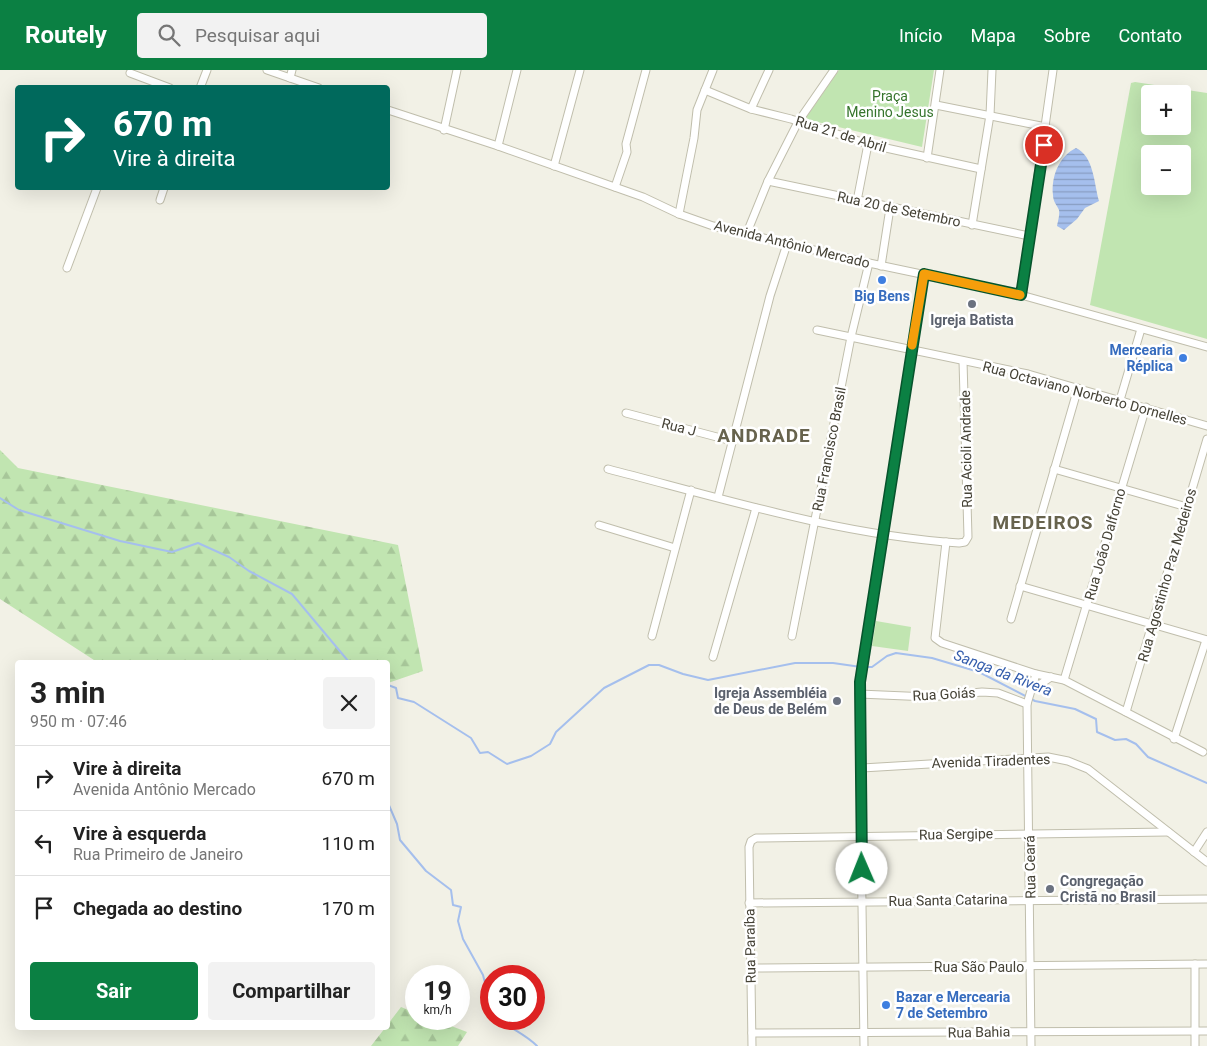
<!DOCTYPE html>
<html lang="pt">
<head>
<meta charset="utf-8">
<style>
  :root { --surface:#fff; --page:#f2f2f2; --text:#222; --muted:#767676; --line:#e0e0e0; --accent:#0b8043 }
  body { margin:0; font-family:Roboto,sans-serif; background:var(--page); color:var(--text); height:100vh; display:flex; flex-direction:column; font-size:19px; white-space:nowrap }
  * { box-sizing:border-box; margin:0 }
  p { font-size:16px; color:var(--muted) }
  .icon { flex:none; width:28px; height:28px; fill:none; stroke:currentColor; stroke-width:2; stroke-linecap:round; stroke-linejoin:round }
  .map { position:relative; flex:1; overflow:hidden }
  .sheet { position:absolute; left:15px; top:590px; width:375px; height:370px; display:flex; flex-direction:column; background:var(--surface); border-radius:5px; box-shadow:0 5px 20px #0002 }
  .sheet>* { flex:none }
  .guide { position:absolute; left:15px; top:15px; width:375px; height:105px; border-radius:5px; box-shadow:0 5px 20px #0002; background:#00695c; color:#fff; overflow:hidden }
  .controls { position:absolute; left:1141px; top:15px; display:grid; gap:10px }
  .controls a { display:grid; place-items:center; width:50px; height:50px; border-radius:5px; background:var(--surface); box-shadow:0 5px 20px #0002; font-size:25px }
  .speed { position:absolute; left:405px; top:895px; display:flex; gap:10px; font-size:25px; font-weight:700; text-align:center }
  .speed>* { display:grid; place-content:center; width:65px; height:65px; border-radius:50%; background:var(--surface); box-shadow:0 5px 20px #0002; line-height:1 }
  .speed small { font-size:12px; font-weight:400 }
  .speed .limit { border:8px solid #d22; background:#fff; color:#111 }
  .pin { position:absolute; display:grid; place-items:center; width:42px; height:42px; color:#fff; margin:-21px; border:2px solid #fff; border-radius:50%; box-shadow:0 1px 5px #0007 }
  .me { position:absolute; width:55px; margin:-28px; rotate:359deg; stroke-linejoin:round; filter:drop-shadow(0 0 4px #0008) }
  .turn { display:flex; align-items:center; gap:18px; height:105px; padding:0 15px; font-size:22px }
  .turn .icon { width:65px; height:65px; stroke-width:2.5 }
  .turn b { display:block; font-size:35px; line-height:42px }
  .round { display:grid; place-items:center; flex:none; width:52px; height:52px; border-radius:5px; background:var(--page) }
  .summary { display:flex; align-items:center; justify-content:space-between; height:85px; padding:0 15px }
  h1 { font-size:30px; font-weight:700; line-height:38px }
  .cta { display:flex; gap:10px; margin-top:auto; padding:10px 15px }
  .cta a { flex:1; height:58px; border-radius:5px; background:var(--accent); color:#fff; font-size:20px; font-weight:700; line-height:58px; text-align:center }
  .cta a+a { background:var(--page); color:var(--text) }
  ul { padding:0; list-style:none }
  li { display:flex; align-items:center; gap:15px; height:65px; padding:0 15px; border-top:1px solid var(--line) }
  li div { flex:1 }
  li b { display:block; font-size:19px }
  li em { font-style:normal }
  header { display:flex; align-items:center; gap:30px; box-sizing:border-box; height:70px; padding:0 25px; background:var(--accent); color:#fff }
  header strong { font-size:24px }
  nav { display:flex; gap:28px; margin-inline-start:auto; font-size:18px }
  .search { width:350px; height:45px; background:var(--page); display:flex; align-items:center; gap:12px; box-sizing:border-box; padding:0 18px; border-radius:5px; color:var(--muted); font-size:19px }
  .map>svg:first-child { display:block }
  .green { fill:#c1e5b1; fill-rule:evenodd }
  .forest { fill:url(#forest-firs) }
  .water { fill:url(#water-rules) }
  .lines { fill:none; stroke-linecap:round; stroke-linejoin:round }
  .stream { stroke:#a5bfed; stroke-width:2 }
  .minor-casing { stroke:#c0beac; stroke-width:9 }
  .minor { stroke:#fff; stroke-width:7 }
  .route-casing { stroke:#07532c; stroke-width:12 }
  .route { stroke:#0b8043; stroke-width:9 }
  .slow { stroke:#f59e0b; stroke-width:9 }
  .shop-dot { fill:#3f7fe0; stroke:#fff; stroke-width:2 }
  .worship-dot { fill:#6b7280; stroke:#fff; stroke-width:2 }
  .labels { text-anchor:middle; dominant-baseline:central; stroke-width:5; stroke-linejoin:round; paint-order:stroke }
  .park-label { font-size:14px; fill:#36742c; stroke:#fff }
  .street-label { font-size:14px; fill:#454236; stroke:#fff }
  .shop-label { font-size:14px; font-weight:bold; fill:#366cbe; stroke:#fff }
  .worship-label { font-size:14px; font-weight:bold; fill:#5b616d; stroke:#fff }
  .water-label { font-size:15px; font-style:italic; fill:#345dac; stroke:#fff }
  .district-label { font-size:19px; font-weight:bold; letter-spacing:1px; fill:#67634d; stroke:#fff }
</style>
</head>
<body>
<header>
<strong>Routely</strong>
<div class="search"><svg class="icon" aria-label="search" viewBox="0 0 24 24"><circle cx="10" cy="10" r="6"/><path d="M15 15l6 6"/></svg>Pesquisar aqui</div>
<nav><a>Início</a><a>Mapa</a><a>Sobre</a><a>Contato</a></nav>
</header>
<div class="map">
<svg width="1207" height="976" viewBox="0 0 1207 976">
  <defs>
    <pattern id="forest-firs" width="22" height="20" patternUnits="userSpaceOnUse" patternTransform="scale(1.25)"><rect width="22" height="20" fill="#c1e5b1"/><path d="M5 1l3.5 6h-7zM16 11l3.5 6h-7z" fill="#a7c699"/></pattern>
    <pattern id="water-rules" width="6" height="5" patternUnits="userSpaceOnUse" patternTransform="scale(1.25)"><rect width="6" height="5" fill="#a5bfed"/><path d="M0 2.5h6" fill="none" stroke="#889dc1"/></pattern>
  </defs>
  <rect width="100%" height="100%" fill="#f2f1e6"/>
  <g class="green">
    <polygon points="839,0 934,0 922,77 805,49"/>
    <path d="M 1135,12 L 1207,23 L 1207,269 L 1090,235 L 1131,13 ZM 1150,24 L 1182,24 L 1182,56 L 1150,56 ZM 1150,84 L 1182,84 L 1182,116 L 1150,116 Z"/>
    <polygon points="876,551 911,557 908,581 872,576"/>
  </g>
  <g class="forest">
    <polygon points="0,380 18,398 398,475 423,601 388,613 388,592 97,592 0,529"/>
    <polygon points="401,937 416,943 416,949 433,949 467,962 458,976 371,976 385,958 388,958 388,954"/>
  </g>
  <path class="water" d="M 1076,78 C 1094,86 1094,114 1099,131 L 1085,138 L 1077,149 L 1064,160 L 1057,156 C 1058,151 1060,144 1059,140 C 1057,135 1053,132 1053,125 C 1051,107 1059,86 1076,78 Z"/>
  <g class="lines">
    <g class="stream">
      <polyline points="0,428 19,440 120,471 172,482 198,473 229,487 249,501 292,524 349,592"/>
      <polyline points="866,597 872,597 887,586 896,583 932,588 979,602 1035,631 1075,639 1096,649 1097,662 1115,670 1126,669 1136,674 1148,687 1207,713"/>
      <polyline points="388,615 396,618 398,628 414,632 471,668 480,683 488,682 507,694 531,686 550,674 556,662 604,618 649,595 659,595 683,604 708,610 795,593 833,593 861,597"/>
      <polyline points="388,733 397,754 400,770 426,801 451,820 453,835 461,837 458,851 463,869 483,905 491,936"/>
      <path d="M 499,949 C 511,959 527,965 537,976"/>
    </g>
    <defs>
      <g id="minor">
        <polyline points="267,0 319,18"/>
        <polyline points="130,3 170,18"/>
        <polyline points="290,8 292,0"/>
        <polyline points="200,18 207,0"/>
        <polyline points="705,20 751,39 791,49 868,74 981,99"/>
        <polyline points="936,35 1046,57"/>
        <polyline points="751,39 769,0"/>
        <polyline points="388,40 498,76 643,127 679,144 713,156 869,193 1021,225 1207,277"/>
        <polyline points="444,60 457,0"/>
        <polyline points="498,76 517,0"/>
        <polyline points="927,88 940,0"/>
        <polyline points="554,96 580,0"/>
        <polyline points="768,111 1029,166"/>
        <polyline points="615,117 627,82 626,74 646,0"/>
        <polyline points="160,130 164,118"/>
        <polyline points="857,131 868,74"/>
        <polyline points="679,144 694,68 697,40 713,0"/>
        <polyline points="972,155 990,45 992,0"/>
        <polyline points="746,165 768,111 798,52 834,0"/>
        <polyline points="881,196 890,138"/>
        <polyline points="67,198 97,118"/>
        <polyline points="1021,225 1053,0"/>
        <polyline points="817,260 1028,304 1207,356"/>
        <polyline points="1120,330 1141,259"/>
        <polyline points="626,343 732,371"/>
        <path d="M 608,399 C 724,429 840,465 959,473 L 965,472 L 968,467 L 963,291"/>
        <polyline points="1054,399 1187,437"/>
        <polyline points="718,427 770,226 787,174"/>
        <polyline points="599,455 675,478"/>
        <polyline points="946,472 935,568 942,573 1036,604 1064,610 1203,682"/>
        <polyline points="1020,516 1207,570"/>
        <polyline points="1011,549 1078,318"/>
        <polyline points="652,566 691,420"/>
        <polyline points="792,566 851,267 869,193"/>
        <polyline points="713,587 756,438"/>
        <polyline points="1064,610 1146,337"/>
        <polyline points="1033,619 1051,607"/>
        <polyline points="859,624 929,627 982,622 998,623 1027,634"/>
        <polyline points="1126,642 1207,369"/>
        <polyline points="1174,669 1206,570"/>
        <polyline points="862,698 1048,687 1068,691 1088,699 1207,792"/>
        <polyline points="1194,782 1207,762"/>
        <polyline points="749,833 1207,829"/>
        <polyline points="751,898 1207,894"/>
        <polyline points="752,963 1207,961"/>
        <polyline points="752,976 749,777 751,771 756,768 1168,762"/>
        <polyline points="864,976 859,624 924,204"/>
        <polyline points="1031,976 1027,634 1036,604"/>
        <polyline points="1195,976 1195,894"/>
      </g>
    </defs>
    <use href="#minor" class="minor-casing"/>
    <use href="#minor" class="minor"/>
  </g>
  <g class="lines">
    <defs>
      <polyline id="route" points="862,799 860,612 924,204 1021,225 1044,75"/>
    </defs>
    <use href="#route" class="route-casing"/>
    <use href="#route" class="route"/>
    <polyline class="slow" points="912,275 924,204 1020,225"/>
  </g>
  <g class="shop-dot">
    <circle cx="882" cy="210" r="5"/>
    <circle cx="1183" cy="288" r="5"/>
    <circle cx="886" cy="935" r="5"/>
  </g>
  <g class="worship-dot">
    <circle cx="972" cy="234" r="5"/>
    <circle cx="837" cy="631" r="5"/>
    <circle cx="1050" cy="819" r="5"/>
  </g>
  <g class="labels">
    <g class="park-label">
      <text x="890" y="26">Praça<tspan x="890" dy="16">Menino Jesus</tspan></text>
    </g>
    <g class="street-label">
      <text transform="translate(841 64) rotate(17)">Rua 21 de Abril</text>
      <text transform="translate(899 139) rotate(12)">Rua 20 de Setembro</text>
      <text transform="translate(792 174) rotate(14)">Avenida Antônio Mercado</text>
      <text transform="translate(1085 323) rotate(15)">Rua Octaviano Norberto Dornelles</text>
      <text transform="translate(679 357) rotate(14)">Rua J</text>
      <text transform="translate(829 379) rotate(-79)">Rua Francisco Brasil</text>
      <text transform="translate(966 379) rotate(-91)">Rua Acioli Andrade</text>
      <text transform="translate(1105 474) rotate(-74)">Rua João Dalforno</text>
      <text transform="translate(1167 505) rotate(-74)">Rua Agostinho Paz Medeiros</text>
      <text transform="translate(944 624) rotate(-3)">Rua Goiás</text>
      <text transform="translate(991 691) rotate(-2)">Avenida Tiradentes</text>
      <text transform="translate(956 764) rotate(-1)">Rua Sergipe</text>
      <text transform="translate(1030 797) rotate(-91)">Rua Ceará</text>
      <text transform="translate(948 830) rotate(-1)">Rua Santa Catarina</text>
      <text transform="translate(750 876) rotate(-91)">Rua Paraíba</text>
      <text x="979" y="897">Rua São Paulo</text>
      <text transform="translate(979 962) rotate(-1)">Rua Bahia</text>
    </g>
    <g class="shop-label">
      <text x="882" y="226">Big Bens</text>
      <text x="1173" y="280" text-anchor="end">Mercearia<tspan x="1173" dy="16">Réplica</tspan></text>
      <text x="896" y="927" text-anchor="start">Bazar e Mercearia<tspan x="896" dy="16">7 de Setembro</tspan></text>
    </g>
    <g class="worship-label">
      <text x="972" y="250">Igreja Batista</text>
      <text x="827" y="623" text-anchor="end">Igreja Assembléia<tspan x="827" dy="16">de Deus de Belém</tspan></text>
      <text x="1060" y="811" text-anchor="start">Congregação<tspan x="1060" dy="16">Cristã no Brasil</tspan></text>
    </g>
    <g class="water-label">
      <text transform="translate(1003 603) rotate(21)">Sanga da Rivera</text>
    </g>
    <g class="district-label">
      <text x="764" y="365">ANDRADE</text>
      <text x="1043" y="452">MEDEIROS</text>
    </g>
  </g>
</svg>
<div class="controls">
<a>+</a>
<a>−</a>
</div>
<div class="speed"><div>19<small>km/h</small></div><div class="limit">30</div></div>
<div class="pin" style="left:1044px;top:75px;background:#d93025"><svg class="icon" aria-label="arrive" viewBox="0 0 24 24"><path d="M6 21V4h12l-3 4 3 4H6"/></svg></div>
<svg class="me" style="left:862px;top:799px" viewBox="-20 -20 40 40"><circle r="19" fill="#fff"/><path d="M0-13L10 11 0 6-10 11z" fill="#0b8043"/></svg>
<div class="guide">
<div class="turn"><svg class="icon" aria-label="right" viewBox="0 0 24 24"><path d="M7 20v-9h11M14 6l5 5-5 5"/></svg><div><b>670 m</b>Vire à direita</div></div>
</div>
<section class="sheet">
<div class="summary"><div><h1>3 min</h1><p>950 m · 07:46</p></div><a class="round"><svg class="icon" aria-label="close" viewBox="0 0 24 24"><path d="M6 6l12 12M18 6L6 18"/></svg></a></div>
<ul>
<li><svg class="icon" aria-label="right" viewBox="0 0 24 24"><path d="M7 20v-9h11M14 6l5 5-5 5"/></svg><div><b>Vire à direita</b><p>Avenida Antônio Mercado</p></div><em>670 m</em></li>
<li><svg class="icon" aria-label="left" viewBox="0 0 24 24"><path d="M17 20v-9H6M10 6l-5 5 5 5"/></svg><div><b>Vire à esquerda</b><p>Rua Primeiro de Janeiro</p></div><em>110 m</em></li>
<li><svg class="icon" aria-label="arrive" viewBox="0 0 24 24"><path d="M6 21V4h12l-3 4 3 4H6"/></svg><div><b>Chegada ao destino</b></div><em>170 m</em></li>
</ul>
<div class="cta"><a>Sair</a><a>Compartilhar</a></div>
</section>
</div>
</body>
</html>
